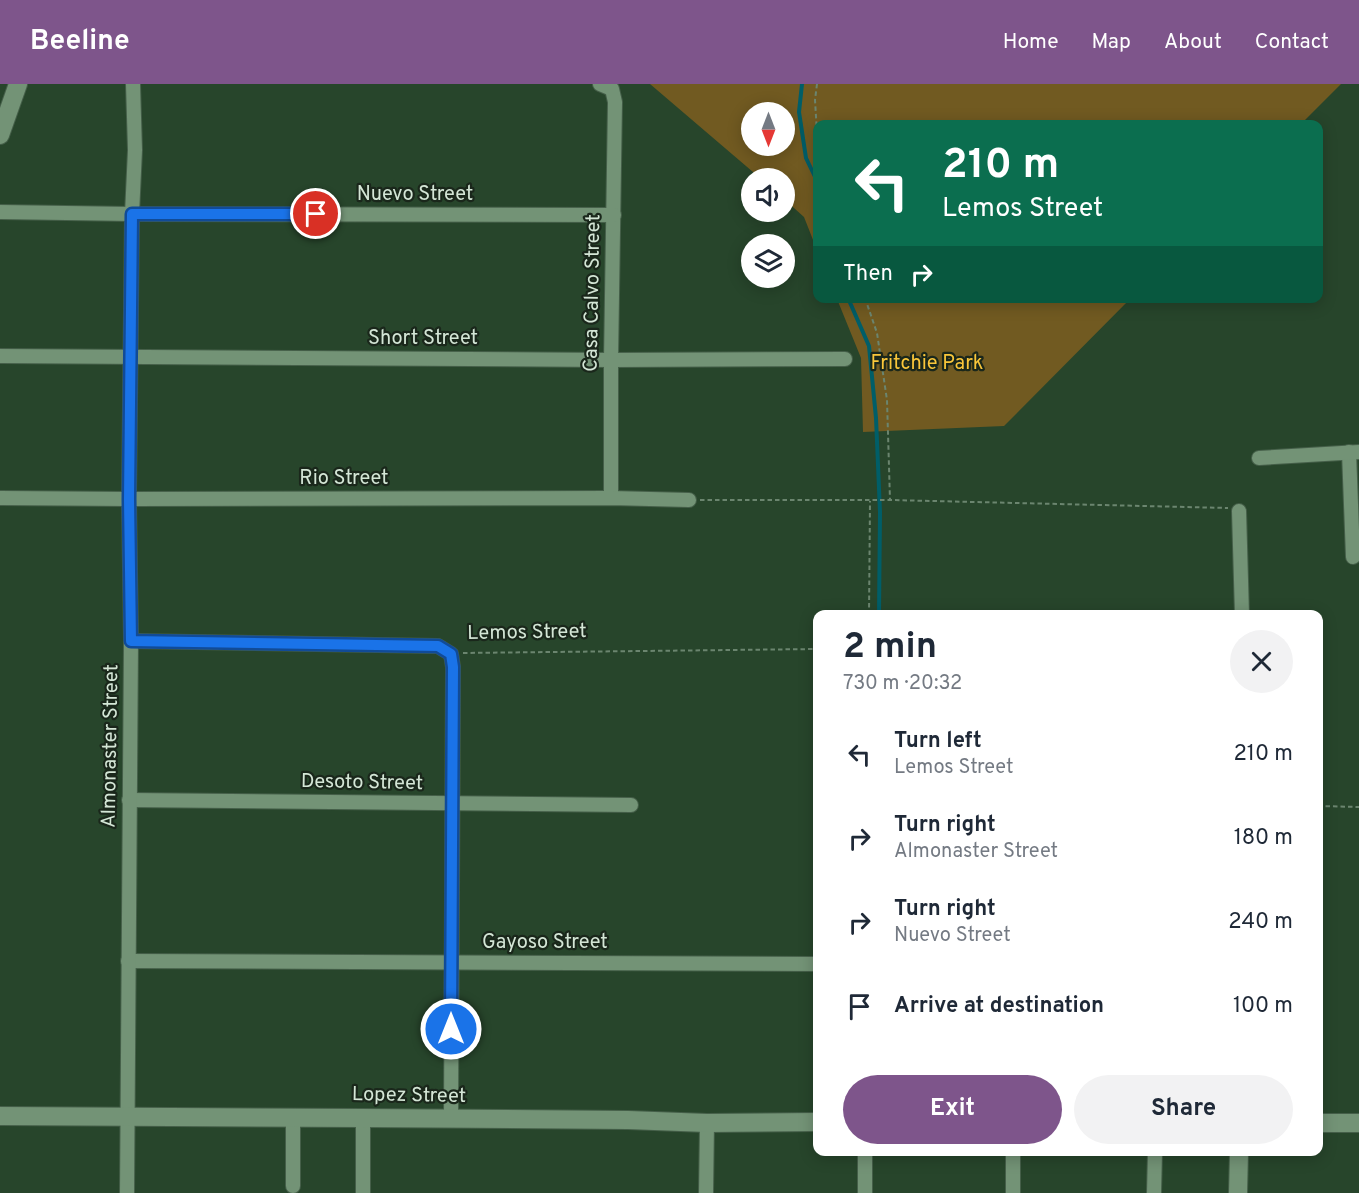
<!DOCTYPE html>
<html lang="en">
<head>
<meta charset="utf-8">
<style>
  :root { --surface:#fff; --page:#f2f2f3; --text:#1f2937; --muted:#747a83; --accent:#7e558b }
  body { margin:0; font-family:Overpass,sans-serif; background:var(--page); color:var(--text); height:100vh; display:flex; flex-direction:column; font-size:22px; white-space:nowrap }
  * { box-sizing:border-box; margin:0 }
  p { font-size:20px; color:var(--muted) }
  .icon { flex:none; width:33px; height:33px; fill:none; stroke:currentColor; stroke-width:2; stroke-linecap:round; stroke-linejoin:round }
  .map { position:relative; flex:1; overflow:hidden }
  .panel { position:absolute; left:813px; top:526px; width:510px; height:546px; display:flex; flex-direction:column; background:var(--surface); border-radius:12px; box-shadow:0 3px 15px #0003 }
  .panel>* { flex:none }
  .banner { position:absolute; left:813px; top:36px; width:510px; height:183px; border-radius:12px; box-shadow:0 3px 15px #0003; background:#0b6e4f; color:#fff; overflow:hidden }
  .needle { width:39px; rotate:180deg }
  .buttons { position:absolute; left:741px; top:18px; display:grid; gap:12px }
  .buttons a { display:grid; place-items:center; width:54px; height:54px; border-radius:50%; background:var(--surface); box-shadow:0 3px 15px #0003; font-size:30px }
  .pin { position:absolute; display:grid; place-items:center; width:51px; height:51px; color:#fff; margin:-26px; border:3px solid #fff; border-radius:50%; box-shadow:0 2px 6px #0007 }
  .me { position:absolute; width:66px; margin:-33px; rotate:0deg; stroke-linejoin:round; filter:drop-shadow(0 0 4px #0008) }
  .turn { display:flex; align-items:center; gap:21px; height:126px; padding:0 30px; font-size:27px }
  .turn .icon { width:78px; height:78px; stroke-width:2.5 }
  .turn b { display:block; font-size:42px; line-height:51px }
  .then { display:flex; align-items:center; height:57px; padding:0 30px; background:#0003; gap:12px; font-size:22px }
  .round { display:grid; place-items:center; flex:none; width:63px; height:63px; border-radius:32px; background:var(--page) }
  .head { display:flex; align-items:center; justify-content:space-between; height:102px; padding:0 30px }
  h1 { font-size:36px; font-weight:700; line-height:45px }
  .action { display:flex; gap:12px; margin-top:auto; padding:12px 30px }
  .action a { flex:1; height:69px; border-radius:36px; background:var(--accent); color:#fff; font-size:24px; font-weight:700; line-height:69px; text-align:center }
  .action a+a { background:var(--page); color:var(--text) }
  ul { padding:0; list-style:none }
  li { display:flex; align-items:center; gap:18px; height:84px; padding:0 30px }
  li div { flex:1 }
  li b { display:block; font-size:22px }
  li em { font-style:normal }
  header { display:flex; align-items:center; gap:36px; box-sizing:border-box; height:84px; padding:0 30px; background:var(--accent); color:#fff }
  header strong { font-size:28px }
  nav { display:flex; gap:33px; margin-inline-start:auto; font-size:21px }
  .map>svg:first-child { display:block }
  .green { fill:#715a21; fill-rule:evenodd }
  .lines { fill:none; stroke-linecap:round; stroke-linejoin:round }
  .stream { stroke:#005e68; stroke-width:4 }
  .street-casing { stroke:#455f49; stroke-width:16 }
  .secondary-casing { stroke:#455f49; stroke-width:20 }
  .path { stroke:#6b856f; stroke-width:2; stroke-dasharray:4.5 3; stroke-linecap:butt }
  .street { stroke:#739376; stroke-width:14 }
  .secondary { stroke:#739376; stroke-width:18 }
  .route-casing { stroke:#114b97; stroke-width:15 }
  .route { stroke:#1a73e8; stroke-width:10 }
  .labels { text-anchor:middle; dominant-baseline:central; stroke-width:4.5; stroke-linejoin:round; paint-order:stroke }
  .street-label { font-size:20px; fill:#d4e6d6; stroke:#1a271b }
  .park-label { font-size:20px; fill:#f9c63a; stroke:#1a271b }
</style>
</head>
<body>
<header>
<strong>Beeline</strong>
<nav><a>Home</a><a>Map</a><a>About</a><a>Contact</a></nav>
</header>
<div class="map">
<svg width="1359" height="1109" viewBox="0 0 1359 1109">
  <rect width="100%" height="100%" fill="#27452b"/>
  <g class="green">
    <path d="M 650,0 L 1341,0 L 1301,40 L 818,40 L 817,166 L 804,133 L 785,116 L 784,94 L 760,94 ZM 752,28 L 784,28 L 784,62 L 752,62 Z"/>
    <polygon points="837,215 1130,215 1004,342 863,348 861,274"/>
  </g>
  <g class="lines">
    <g class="stream">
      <polyline points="802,0 799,28 806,74 818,99"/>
      <polyline points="848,214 869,262 876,334 880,428 879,531"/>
    </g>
    <defs>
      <g id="street">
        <polyline points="600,0 612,5 615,18 611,276 611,414"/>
        <polyline points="0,128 132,130 614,131"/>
        <polyline points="0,272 611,276 845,275"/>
        <polyline points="1349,368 1353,473"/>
        <polyline points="1259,374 1359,368"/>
        <polyline points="0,414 129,415 611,414 689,416"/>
        <polyline points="1239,427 1242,531"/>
        <polyline points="131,557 438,562 451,570 453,583 451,1035"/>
        <polyline points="129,716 631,721"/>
        <polyline points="128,877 818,880"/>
        <polyline points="293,1102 293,1033"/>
        <polyline points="127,1109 131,557 129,415 132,130 135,66 133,0"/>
        <polyline points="363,1109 363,1034"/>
        <polyline points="706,1109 707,1039"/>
        <polyline points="865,1109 865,1068"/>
        <polyline points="1013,1109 1013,1068"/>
        <polyline points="1154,1109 1155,1068"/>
      </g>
      <g id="secondary">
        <polyline points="0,51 18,0"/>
        <polyline points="0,1032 363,1034 628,1036 707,1039 818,1038"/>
        <polyline points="1318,1039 1359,1039"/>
        <polyline points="1238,1109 1239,1068"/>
      </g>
    </defs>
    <use href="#street" class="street-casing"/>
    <use href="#secondary" class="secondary-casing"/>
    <g class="path">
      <polyline points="817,0 815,16 818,66"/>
      <polyline points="865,214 877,249 887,316 890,416"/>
      <polyline points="700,416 890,416 1228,424"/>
      <polyline points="869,531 870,417"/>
      <polyline points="463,569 818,565"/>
      <polyline points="1318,722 1359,723"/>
    </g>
    <use href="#street" class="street"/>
    <use href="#secondary" class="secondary"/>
  </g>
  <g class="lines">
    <defs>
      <polyline id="route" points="316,130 132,130 129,415 131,557 438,562 451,570 453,583 451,945"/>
    </defs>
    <use href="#route" class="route-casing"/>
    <use href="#route" class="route"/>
  </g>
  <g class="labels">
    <g class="street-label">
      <text x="415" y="111">Nuevo Street</text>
      <text transform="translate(593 209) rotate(-89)">Casa Calvo Street</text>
      <text x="423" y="255">Short Street</text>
      <text x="344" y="395">Rio Street</text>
      <text transform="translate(527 549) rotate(-1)">Lemos Street</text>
      <text transform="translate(111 662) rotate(-89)">Almonaster Street</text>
      <text transform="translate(362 699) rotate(1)">Desoto Street</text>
      <text x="545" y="859">Gayoso Street</text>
      <text transform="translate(409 1012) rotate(1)">Lopez Street</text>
    </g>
    <g class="park-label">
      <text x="927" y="280">Fritchie Park</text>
    </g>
  </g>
</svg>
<div class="buttons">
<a><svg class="needle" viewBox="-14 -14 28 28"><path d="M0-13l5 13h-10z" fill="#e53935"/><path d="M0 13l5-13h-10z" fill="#747a83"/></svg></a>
<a><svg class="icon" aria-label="sound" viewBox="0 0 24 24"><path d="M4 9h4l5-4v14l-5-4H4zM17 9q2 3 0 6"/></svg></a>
<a><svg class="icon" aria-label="layers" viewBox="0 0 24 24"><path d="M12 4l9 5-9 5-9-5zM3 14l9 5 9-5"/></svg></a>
</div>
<div class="pin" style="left:316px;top:130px;background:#d93025"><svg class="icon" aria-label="arrive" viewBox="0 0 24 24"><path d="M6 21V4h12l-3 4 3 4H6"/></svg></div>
<svg class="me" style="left:451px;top:945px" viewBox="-20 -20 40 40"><circle r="17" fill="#1a73e8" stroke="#fff" stroke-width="3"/><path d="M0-11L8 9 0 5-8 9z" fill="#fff"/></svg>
<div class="banner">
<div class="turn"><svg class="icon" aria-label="left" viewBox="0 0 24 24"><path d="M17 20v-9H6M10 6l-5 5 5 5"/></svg><div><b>210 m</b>Lemos Street</div></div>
<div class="then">Then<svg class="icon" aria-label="right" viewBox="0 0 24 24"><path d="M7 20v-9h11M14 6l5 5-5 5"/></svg></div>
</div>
<section class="panel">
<div class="head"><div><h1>2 min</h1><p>730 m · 20:32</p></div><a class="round"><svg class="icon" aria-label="close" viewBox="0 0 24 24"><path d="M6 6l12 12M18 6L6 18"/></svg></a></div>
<ul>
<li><svg class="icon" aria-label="left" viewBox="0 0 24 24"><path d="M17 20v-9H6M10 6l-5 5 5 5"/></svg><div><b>Turn left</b><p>Lemos Street</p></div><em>210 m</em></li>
<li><svg class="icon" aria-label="right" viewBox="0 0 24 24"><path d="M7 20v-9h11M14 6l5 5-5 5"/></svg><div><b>Turn right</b><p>Almonaster Street</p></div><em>180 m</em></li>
<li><svg class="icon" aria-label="right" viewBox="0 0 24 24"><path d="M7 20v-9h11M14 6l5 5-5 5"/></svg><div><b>Turn right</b><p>Nuevo Street</p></div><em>240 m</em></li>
<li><svg class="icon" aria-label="arrive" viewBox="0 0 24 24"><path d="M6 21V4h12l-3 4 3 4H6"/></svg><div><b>Arrive at destination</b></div><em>100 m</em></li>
</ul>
<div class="action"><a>Exit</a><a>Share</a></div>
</section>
</div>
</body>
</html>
